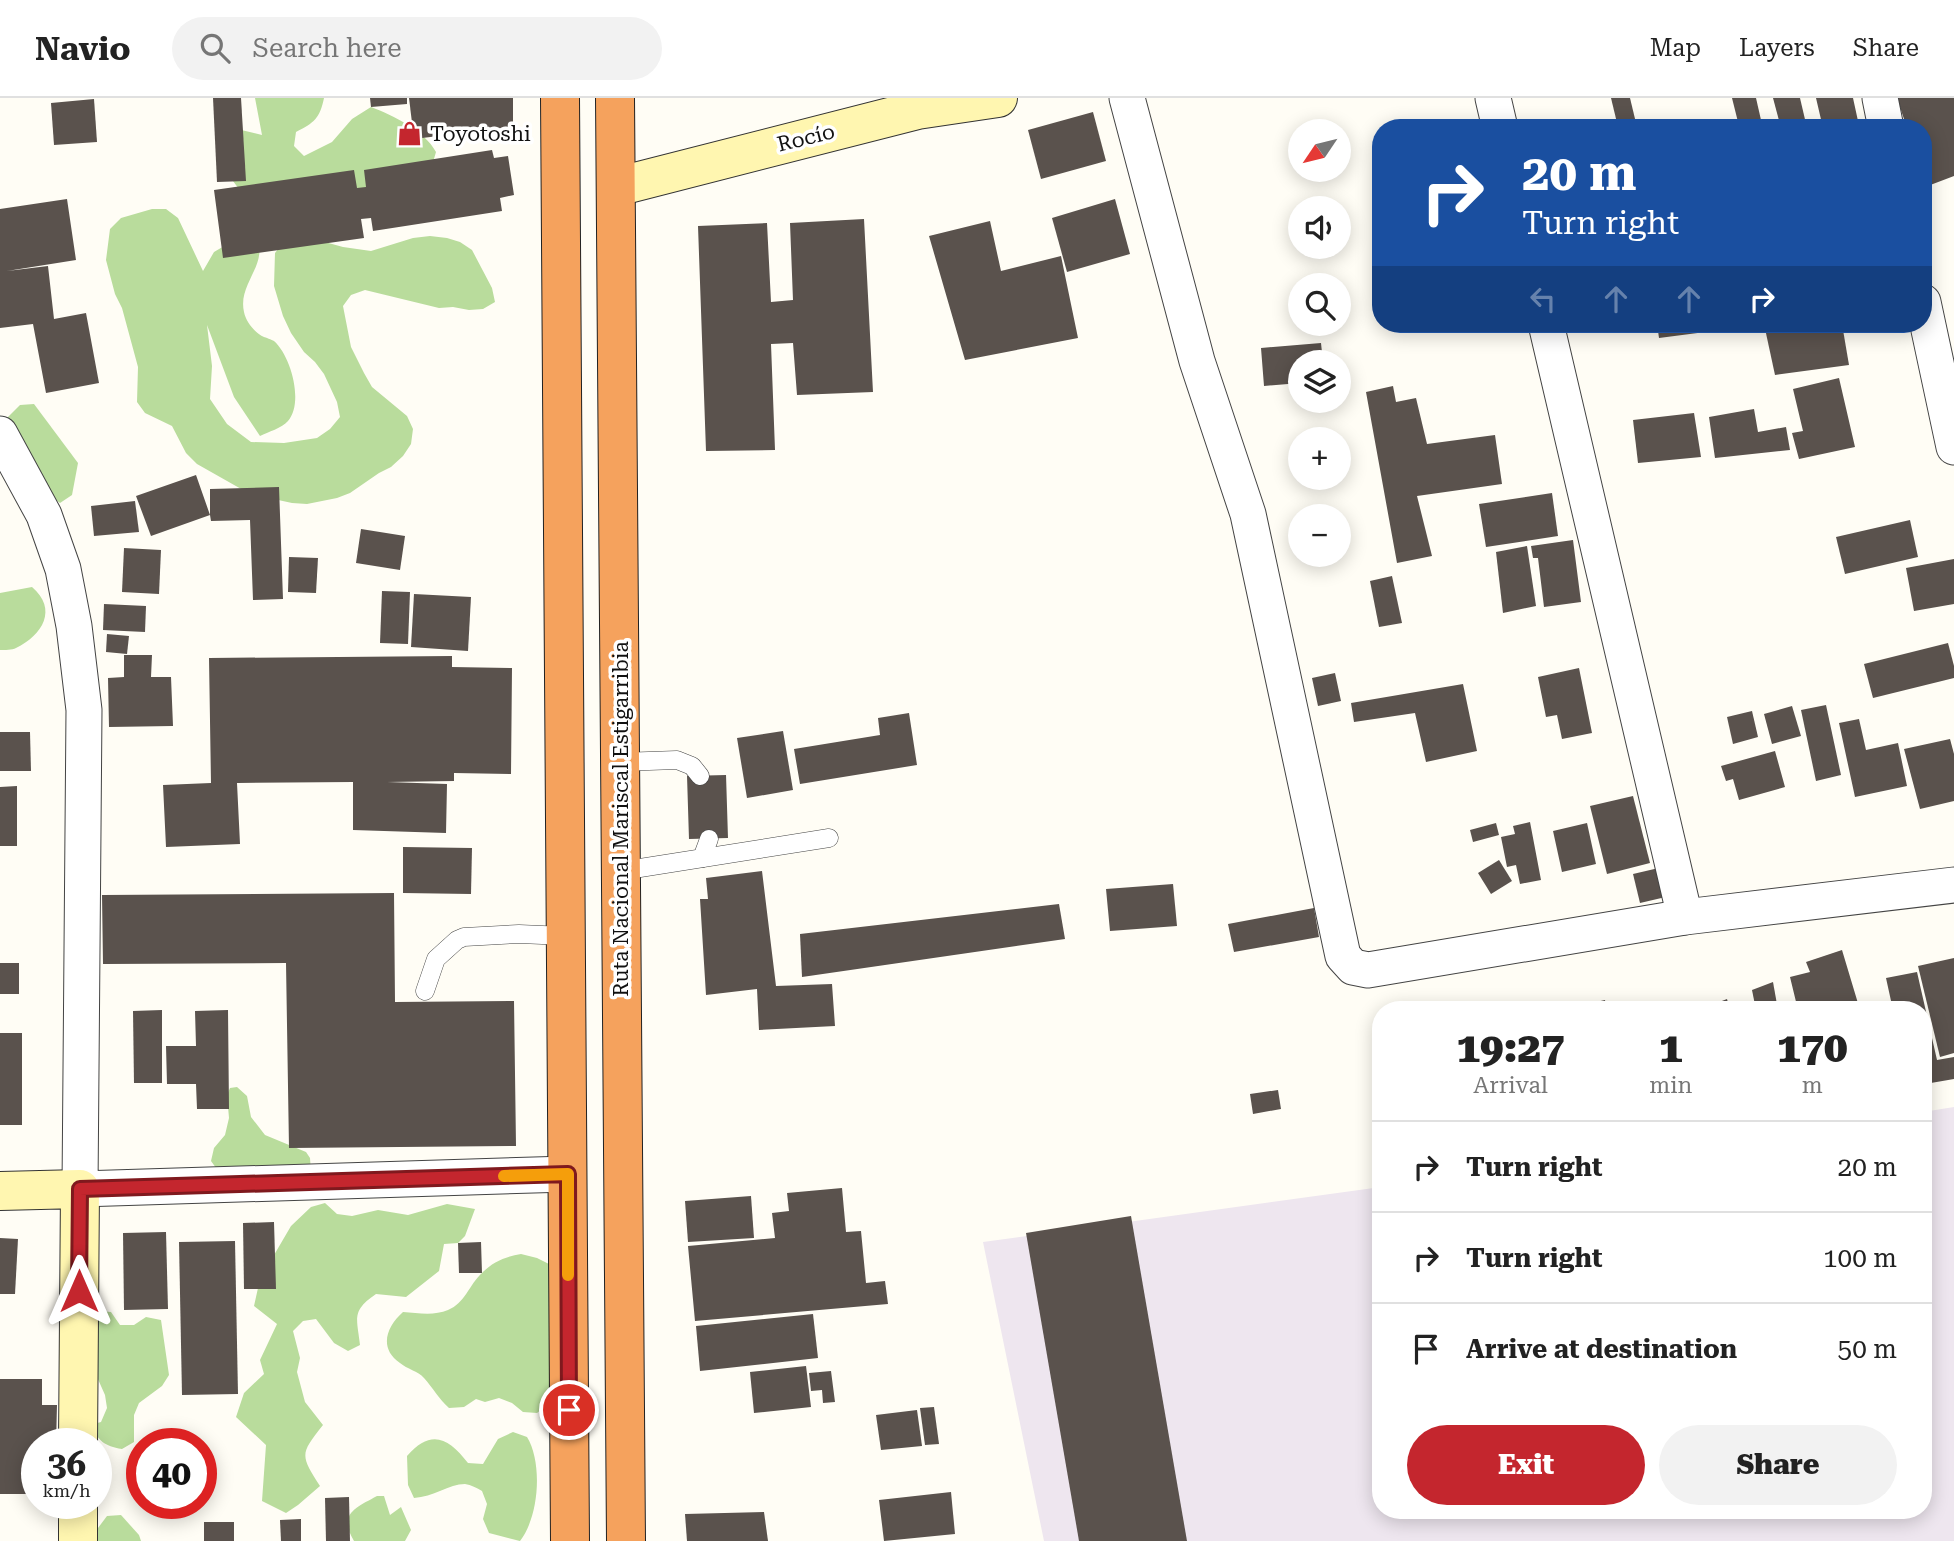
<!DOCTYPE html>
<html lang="en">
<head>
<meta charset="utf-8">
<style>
  :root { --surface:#fff; --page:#f2f2f2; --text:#222; --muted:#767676; --line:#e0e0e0; --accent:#c4262e }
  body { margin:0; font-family:"Roboto Serif",serif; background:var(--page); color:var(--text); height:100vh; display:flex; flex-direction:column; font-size:26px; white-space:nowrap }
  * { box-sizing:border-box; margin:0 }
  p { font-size:23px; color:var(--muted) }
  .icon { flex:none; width:38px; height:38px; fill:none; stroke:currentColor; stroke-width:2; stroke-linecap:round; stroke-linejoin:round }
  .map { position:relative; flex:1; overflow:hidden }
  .panel { position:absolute; left:1372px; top:903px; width:560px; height:518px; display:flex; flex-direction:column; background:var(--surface); border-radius:28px; box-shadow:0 4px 18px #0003 }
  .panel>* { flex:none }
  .banner { position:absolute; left:1372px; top:21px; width:560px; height:214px; border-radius:28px; box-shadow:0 4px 18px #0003; background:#1a4fa0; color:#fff; overflow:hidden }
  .needle { width:46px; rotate:235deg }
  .fabs { position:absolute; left:1288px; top:21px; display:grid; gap:14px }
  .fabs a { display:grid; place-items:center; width:63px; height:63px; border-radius:50%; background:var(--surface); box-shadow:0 4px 18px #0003; font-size:35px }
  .speed { position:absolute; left:21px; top:1330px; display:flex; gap:14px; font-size:35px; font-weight:700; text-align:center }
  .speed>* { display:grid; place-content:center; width:91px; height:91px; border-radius:50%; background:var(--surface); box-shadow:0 4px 18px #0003; line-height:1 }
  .speed small { font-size:18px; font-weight:400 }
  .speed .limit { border:10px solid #d22; background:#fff; color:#111 }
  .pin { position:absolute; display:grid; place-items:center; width:60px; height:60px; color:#fff; margin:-30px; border:4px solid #fff; border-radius:50%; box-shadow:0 2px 7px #0007 }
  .me { position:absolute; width:77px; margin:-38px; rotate:0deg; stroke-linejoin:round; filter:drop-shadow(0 0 5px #0008) }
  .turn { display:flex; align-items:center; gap:24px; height:147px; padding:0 35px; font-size:32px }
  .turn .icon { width:91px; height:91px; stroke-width:2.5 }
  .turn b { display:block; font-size:49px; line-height:60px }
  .lanes { display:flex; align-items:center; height:66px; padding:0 35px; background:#0003; justify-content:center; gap:35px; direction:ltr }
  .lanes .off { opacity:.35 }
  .eta { display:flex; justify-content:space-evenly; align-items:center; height:119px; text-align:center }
  .eta b { font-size:42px; font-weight:800; line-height:49px }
  .cta { display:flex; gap:14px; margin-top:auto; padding:14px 35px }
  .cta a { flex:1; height:80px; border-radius:42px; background:var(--accent); color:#fff; font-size:28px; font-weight:800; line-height:80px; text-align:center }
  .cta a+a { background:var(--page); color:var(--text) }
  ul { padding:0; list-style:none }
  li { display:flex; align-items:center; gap:21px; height:91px; padding:0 35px; border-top:2px solid var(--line) }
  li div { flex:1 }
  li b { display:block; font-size:26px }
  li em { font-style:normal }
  header { display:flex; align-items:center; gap:42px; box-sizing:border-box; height:98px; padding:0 35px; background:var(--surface); border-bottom:2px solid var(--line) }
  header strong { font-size:33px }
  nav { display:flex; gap:38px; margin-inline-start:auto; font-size:24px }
  .search { width:490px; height:63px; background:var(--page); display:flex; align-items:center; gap:18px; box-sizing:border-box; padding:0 24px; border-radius:38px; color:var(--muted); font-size:26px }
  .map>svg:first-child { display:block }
  .industrial { fill:#eee6ef }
  .forest { fill:#b9dc9c }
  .building { fill:#5a524d }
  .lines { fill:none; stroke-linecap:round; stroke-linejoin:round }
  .lane-casing { stroke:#444; stroke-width:19 }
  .street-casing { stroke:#444; stroke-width:37 }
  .secondary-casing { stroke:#333; stroke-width:40 }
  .highway-casing { stroke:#222; stroke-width:40 }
  .lane { stroke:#fff; stroke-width:18 }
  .street { stroke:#fff; stroke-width:35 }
  .secondary { stroke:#fff6b0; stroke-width:38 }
  .highway { stroke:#f5a25d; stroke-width:38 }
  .route-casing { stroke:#7f191e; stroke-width:18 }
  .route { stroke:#c4262e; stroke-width:12 }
  .slow { stroke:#f59e0b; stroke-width:12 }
  .labels { text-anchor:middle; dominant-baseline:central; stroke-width:7; stroke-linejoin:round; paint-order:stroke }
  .poi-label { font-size:21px; fill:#111; stroke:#fff; text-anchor:start }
  .street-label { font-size:21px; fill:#111; stroke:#fff }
</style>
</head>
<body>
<header>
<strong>Navio</strong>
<div class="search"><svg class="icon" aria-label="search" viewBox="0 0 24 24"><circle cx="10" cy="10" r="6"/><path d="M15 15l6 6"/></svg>Search here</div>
<nav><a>Map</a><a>Layers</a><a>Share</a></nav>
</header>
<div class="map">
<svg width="1954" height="1443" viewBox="0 0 1954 1443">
  <rect width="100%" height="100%" fill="#fffdf5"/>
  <polygon class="industrial" points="1954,1009 1954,1443 1044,1443 983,1144 1381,1089 1381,1412 1923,1412 1923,1014"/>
  <g class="forest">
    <path d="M 255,0 L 324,0 C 320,20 314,25 296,34 L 294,48 L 304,58 L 332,44 L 352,21 L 371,9 C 394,18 424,32 436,54 L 431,71 L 411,96 L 239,91 L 220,66 L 233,30 L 262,37 Z"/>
    <path d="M 152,111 L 166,111 L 178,120 L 203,173 L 214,154 L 253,131 C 274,165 237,183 244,214 C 246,224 255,235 264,239 C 265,239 272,242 274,243 C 291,258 304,305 288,323 C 282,330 268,334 260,338 L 234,299 L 207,227 L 212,268 L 210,301 L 227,326 L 251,344 L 284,345 L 317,340 L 330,331 L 340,319 L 337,304 L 324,276 L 315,264 L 304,254 L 291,235 L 283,218 L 274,188 L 275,155 L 285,142 L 314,141 L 343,149 L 371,153 L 413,140 L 430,138 L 447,140 L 460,144 L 472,152 L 492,190 L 495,204 L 483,211 L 469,212 L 453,209 L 439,210 L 365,192 L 351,197 L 343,208 L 351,249 L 364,275 L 372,289 L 407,318 L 413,331 L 411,346 L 403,358 L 391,369 L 379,375 L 350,395 L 337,400 L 307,406 L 292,405 L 250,396 L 197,366 L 186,355 L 172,328 L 145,315 L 137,304 L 138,269 L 122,210 L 115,196 L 106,162 L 110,131 L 121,120 Z"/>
    <polygon points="34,306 78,365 72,397 60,405 38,388 0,327 20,307"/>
    <path d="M 32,489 C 58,511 43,537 16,550 C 12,552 5,552 0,552 L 0,495 Z"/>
    <polygon points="237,989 247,998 251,1019 265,1037 306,1054 310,1060 311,1074 229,1088 211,1063 214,1050 225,1037 229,1020 227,997 230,990"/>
    <path d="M 325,1105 L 337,1116 L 352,1118 L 378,1112 L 408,1117 L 447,1106 L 475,1111 L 465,1138 L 458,1145 L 444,1146 L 439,1173 L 406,1199 L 376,1196 C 351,1213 357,1220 360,1247 L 348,1253 L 334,1245 L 316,1221 L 303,1223 L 293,1233 L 300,1260 L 297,1274 L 305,1304 L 323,1327 C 300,1356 300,1357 320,1388 L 298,1407 L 286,1415 L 262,1403 L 266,1347 L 236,1319 L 244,1295 L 264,1276 L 260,1262 L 277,1226 L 254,1208 L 260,1181 L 291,1128 L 311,1109 Z"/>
    <path d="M 521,1156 L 537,1160 L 549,1166 L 551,1290 L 548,1306 L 537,1315 L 523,1314 L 512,1305 L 499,1300 L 485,1304 L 476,1301 L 464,1309 L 449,1310 C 439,1301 433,1290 424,1280 C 418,1273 407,1271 400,1265 C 378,1250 387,1228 403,1214 C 418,1215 434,1218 448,1212 C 465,1205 469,1187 482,1175 C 492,1164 507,1158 521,1156 Z"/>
    <path d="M 97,1213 L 111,1214 L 120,1227 L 134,1227 L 146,1219 L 161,1222 L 169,1277 L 162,1288 L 139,1305 L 134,1317 L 134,1344 L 122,1351 C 104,1348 99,1343 90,1327 L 101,1324 L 107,1310 L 105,1297 L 93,1270 Z"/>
    <path d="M 513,1334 L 527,1339 C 543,1365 539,1419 520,1443 L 489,1435 L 483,1421 L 487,1406 L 482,1393 C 477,1390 471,1387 465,1386 C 449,1386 433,1399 414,1400 L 408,1387 L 407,1358 C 431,1330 449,1340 468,1365 L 483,1366 L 498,1341 Z"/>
    <path d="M 377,1398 L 384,1398 L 390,1417 L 401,1409 L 411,1432 L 405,1443 L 354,1443 C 338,1416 355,1410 377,1398 Z"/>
    <polygon points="121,1417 139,1437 141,1443 97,1443 98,1430 107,1418"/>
  </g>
  <g class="building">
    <polygon points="213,0 241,0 246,83 217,84"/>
    <polygon points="370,0 407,0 407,6 371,9"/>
    <polygon points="409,0 513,0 513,29 414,41"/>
    <polygon points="1611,0 1630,0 1636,25 1618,29"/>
    <polygon points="1732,0 1756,0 1761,22 1739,28"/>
    <polygon points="1773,0 1800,0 1807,30 1781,30"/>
    <polygon points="1816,0 1853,0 1858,23 1866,21 1868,30 1823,30"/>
    <polygon points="1897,0 1954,0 1954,78 1925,89 1923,83 1923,30 1907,30"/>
    <polygon points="94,1 97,44 54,47 51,5"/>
    <polygon points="1093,14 1106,63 1041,81 1028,32"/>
    <polygon points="492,52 494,60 508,58 514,97 500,100 502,113 373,133 371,120 361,121 364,140 223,160 214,92 354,72 357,90 366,89 364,72"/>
    <polygon points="67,101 76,162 7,173 48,168 54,221 86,215 99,285 46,295 33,226 0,230 0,111"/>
    <polygon points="1115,101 1130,156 1067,174 1052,120"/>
    <polygon points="864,121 873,294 797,297 793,245 771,246 775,352 706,353 698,128 767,125 771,204 793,202 790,125"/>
    <polygon points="990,123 1001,173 1061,158 1078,240 965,262 929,138"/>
    <polygon points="1657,226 1744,226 1744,229 1659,240"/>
    <polygon points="1764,226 1842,226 1849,267 1775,277"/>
    <polygon points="1321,245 1323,264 1300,264 1300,285 1264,288 1261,250"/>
    <polygon points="1839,280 1855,349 1799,361 1792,335 1803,333 1793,291"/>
    <polygon points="1393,288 1396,304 1416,300 1427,346 1495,337 1502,386 1417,398 1432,458 1397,465 1366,294"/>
    <polygon points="1754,311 1758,334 1786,329 1790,352 1715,360 1709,319"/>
    <polygon points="1694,315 1701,359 1638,365 1633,322"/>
    <polygon points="196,377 210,417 210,391 279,389 283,501 253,502 250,422 211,423 210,417 151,438 136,398"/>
    <polygon points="1552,395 1558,438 1486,449 1479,406"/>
    <polygon points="135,403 139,434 94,438 91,408"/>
    <polygon points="1910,422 1918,459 1845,476 1836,439"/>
    <polygon points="361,431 405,438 400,472 356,465"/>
    <polygon points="1573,442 1581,504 1544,509 1538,460 1533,460 1531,448"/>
    <polygon points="1527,448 1536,508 1503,515 1496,454"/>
    <polygon points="124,450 161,452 159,496 122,494"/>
    <polygon points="289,459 318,460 316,495 288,494"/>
    <polygon points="1954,461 1954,506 1914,513 1906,470"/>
    <polygon points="1392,478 1402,525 1379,529 1370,483"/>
    <polygon points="382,493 410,494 408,546 380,545"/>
    <polygon points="414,496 471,499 468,553 411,549"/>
    <polygon points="104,506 146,508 145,534 103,532"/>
    <polygon points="107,536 129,538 127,556 106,554"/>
    <polygon points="1948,545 1954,568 1954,580 1873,600 1864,566"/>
    <polygon points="124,557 152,557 151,579 171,579 173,628 109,629 108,580 124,579"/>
    <polygon points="452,558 452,569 512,570 511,676 454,675 454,683 387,684 447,686 446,735 353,732 353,684 237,685 240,746 166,749 163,687 211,685 209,560"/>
    <polygon points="1579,570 1592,635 1562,641 1557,617 1546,619 1538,579"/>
    <polygon points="1335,575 1341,603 1318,608 1312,580"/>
    <polygon points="1463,586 1477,653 1426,664 1415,615 1354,624 1351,605"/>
    <polygon points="1826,607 1841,677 1816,683 1801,612"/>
    <polygon points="1792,608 1801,638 1772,646 1764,616"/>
    <polygon points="1752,613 1758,639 1733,646 1727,619"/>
    <polygon points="909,615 917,667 800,686 794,651 880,637 878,620"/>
    <polygon points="1859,621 1866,652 1898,645 1907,688 1855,699 1839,625"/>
    <polygon points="783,633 793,692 747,700 737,640"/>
    <polygon points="0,634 30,634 31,673 0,673"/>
    <polygon points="1950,641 1954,656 1954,703 1920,711 1904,651"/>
    <polygon points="1775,653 1785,689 1739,702 1733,681 1726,683 1721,668"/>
    <polygon points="726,677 728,740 689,741 687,678"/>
    <polygon points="17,688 17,748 0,748 0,689"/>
    <polygon points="1633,698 1650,765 1607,776 1590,708"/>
    <polygon points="1530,724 1541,782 1520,786 1516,767 1507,769 1501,739 1515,736 1513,728"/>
    <polygon points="1496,725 1499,737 1473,744 1470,732"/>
    <polygon points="1587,725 1596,766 1562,774 1553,733"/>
    <polygon points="403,749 472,750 471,796 403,795"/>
    <polygon points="1499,762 1512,783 1491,796 1478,775"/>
    <polygon points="1663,769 1670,798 1640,805 1633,776"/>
    <polygon points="762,773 776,888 832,886 835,928 759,932 757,891 706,897 700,801 708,801 706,780"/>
    <polygon points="1173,786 1177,828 1110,833 1106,791"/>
    <polygon points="394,795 395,904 514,903 516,1048 289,1050 286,865 103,866 102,797"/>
    <polygon points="1059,806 1065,841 802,879 800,836"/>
    <polygon points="1314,810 1319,839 1234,854 1228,826"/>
    <polygon points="1842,852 1860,912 1798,912 1790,879 1810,874 1806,864"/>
    <polygon points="1954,860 1954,955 1940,959 1918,868"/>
    <rect x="0" y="865" width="19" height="31"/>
    <polygon points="1917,874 1937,962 1954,959 1954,981 1925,986 1923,979 1923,912 1893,912 1886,880"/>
    <polygon points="1773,884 1778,912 1756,912 1752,892"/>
    <polygon points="1727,901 1730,912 1699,912"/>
    <polygon points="1605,902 1607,912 1566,912 1565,911"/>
    <polygon points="162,912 162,985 134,985 133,913"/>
    <polygon points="228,912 229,1011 197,1011 196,986 167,986 166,948 196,948 195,913"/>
    <rect x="0" y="935" width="22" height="92"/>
    <polygon points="1278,992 1281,1011 1253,1016 1250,996"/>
    <polygon points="842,1090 846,1134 861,1133 866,1185 885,1183 888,1206 695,1223 688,1148 775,1140 772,1115 789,1113 787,1095"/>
    <polygon points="751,1098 754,1140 688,1144 685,1103"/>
    <polygon points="1131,1118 1187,1443 1079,1443 1026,1135"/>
    <polygon points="274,1124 276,1191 244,1191 243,1125"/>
    <polygon points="166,1134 168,1211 124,1212 123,1135"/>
    <polygon points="0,1140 18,1141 15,1196 0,1196"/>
    <polygon points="235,1143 238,1296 182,1297 179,1144"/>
    <polygon points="481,1144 482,1175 459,1175 458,1145"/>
    <polygon points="813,1216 818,1260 700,1273 696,1228"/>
    <polygon points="806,1268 811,1309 754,1315 750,1274"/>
    <polygon points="831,1273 835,1304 823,1305 822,1292 811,1293 809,1275"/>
    <polygon points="0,1281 42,1281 42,1307 57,1307 56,1346 37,1346 37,1396 0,1396"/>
    <polygon points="934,1309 939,1346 925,1347 920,1310"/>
    <polygon points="917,1312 922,1348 881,1352 876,1317"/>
    <polygon points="951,1394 955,1436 884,1443 879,1402"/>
    <polygon points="349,1399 350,1443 326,1443 325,1400"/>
    <polygon points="764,1414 768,1443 687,1443 685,1416"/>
    <polygon points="301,1421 301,1443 281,1443 280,1422"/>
    <rect x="204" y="1424" width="30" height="19"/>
  </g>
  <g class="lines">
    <defs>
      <g id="lane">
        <polyline points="620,664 677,662 692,668 700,678"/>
        <polyline points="702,760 709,741"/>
        <polyline points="621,773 829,740"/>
        <polyline points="425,893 436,861 457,842 464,839 519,836 566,838"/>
      </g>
      <g id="street">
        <polyline points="1127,0 1197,263 1248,416 1343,858 1353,869 1368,872 1685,819 1954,787"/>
        <polyline points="1493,0 1500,30"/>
        <polyline points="1880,0 1886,30"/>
        <polyline points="1923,204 1954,349"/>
        <polyline points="1546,226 1685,819"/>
        <polyline points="0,336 44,417 63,471 74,528 84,612 80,1091 568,1076"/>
      </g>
      <g id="secondary">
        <polyline points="616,89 917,12 998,0"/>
        <polyline points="0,1093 80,1091 78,1346"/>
        <polyline points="78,1443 78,1405"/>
      </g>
      <g id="highway">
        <polyline points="560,0 570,1443"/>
        <polyline points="615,0 626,1443"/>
      </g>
    </defs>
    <use href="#lane" class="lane-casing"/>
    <use href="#street" class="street-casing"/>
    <use href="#secondary" class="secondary-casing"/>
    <use href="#highway" class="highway-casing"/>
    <use href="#lane" class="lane"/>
    <use href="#street" class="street"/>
    <use href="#secondary" class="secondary"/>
    <use href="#highway" class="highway"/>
  </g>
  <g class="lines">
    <defs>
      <polyline id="route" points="79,1193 80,1091 568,1076 569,1312"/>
    </defs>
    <use href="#route" class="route-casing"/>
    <use href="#route" class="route"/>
    <polyline class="slow" points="504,1078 568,1076 568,1177"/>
  </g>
  <defs>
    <symbol id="shop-bare" viewBox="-9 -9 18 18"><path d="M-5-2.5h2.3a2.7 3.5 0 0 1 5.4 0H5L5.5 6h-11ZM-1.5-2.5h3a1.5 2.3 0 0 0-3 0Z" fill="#c4262e" stroke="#fff" stroke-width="2.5" paint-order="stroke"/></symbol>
  </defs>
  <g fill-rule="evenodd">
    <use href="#shop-bare" x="392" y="18" width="35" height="35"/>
  </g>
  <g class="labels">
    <g class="poi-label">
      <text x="430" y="36">Toyotoshi</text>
    </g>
    <g class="street-label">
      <text transform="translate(806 40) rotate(-14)">Rocío</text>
      <text transform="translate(621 721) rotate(-90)">Ruta Nacional Mariscal Estigarribia</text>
    </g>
  </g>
</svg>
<div class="fabs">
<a><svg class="needle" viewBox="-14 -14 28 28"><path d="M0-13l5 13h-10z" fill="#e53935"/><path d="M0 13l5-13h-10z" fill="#767676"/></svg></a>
<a><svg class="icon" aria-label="sound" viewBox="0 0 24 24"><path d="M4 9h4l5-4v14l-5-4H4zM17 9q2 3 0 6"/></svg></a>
<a><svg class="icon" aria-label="search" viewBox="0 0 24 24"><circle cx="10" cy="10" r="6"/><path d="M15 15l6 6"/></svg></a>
<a><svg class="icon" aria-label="layers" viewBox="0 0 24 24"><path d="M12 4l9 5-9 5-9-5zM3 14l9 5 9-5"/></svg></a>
<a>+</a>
<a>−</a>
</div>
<div class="speed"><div>36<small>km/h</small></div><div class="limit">40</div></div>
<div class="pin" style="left:569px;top:1312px;background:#d93025"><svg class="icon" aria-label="arrive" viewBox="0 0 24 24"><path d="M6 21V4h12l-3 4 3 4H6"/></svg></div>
<svg class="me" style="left:79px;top:1193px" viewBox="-20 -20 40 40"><path d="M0-17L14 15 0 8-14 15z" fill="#c4262e" stroke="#fff" stroke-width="4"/></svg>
<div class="banner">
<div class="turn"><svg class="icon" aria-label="right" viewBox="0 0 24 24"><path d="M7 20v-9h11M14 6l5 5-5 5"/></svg><div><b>20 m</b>Turn right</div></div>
<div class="lanes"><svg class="icon off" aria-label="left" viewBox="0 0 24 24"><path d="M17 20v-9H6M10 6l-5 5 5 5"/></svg><svg class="icon off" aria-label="ahead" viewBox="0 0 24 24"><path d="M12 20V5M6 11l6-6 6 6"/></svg><svg class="icon off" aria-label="ahead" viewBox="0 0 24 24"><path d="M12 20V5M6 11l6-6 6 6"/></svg><svg class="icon" aria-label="right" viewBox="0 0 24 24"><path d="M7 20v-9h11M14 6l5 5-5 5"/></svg></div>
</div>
<section class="panel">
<div class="eta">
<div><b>19:27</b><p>Arrival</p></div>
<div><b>1</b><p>min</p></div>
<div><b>170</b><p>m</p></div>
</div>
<ul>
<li><svg class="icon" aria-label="right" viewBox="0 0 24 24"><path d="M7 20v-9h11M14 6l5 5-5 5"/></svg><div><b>Turn right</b></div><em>20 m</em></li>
<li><svg class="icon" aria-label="right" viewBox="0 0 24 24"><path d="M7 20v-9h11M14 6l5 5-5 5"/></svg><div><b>Turn right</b></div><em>100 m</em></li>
<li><svg class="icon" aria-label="arrive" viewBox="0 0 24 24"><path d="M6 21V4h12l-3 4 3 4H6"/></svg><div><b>Arrive at destination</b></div><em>50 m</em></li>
</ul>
<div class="cta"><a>Exit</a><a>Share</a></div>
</section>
</div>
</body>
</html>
